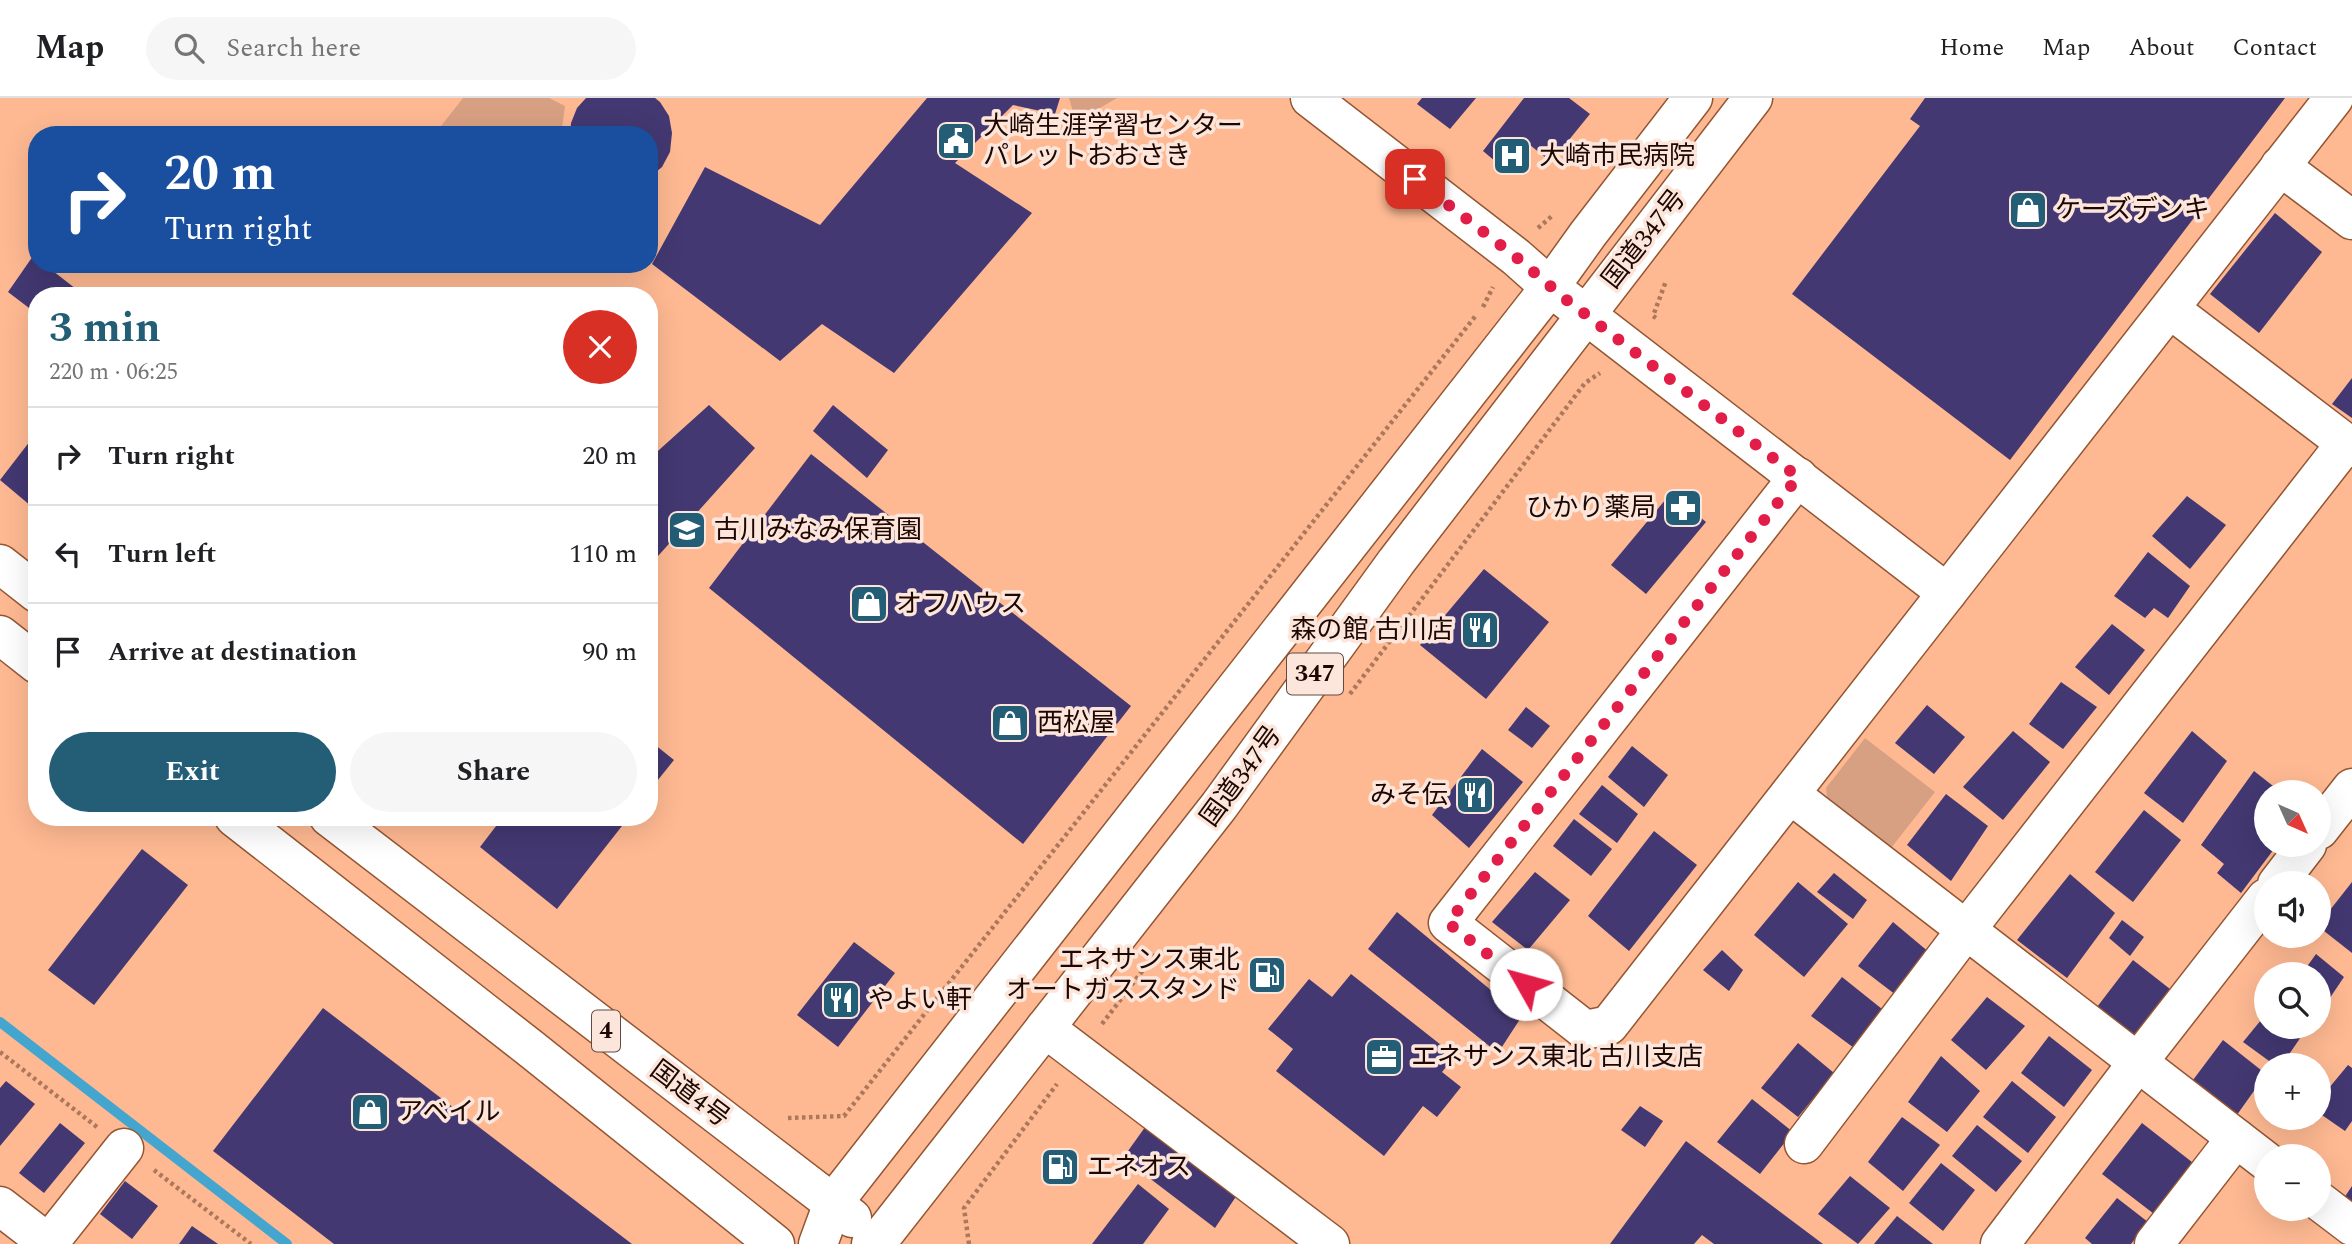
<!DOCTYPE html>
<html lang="en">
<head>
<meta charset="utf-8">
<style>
  :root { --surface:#fff; --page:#f6f6f6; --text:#202124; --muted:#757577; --line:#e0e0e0; --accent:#235d76 }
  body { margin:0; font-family:Spectral,"Noto Sans JP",serif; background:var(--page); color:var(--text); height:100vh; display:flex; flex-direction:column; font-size:26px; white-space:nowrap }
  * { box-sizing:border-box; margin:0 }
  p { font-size:23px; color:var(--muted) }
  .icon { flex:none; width:38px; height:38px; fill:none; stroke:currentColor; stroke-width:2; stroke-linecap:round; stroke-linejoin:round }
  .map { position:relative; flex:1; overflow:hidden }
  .side { position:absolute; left:28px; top:189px; width:630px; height:539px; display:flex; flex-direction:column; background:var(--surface); border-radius:28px; box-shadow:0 7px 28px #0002 }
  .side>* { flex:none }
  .banner { position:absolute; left:28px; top:28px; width:630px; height:147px; border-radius:28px; box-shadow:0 7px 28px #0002; background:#1a4fa0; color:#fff; overflow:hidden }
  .needle { width:46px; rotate:135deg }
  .buttons { position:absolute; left:2254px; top:682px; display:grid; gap:14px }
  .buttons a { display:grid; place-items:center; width:77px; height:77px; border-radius:50%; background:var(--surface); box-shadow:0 7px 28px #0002; font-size:35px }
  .pin { position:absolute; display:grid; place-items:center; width:60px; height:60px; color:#fff; margin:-30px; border-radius:14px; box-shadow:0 4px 10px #0006 }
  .me { position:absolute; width:77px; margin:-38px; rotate:308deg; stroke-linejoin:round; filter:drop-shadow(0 0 5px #0008) }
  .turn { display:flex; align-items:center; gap:24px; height:147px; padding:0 21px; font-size:32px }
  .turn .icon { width:91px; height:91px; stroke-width:2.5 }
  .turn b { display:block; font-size:49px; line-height:60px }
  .round { display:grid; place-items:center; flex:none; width:74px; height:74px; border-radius:37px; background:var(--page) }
  .headline { display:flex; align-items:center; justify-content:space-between; height:119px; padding:0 21px }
  h1 { font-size:42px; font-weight:700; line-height:52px; color:var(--accent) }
  .primary-button { display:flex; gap:14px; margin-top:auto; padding:14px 21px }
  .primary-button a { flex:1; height:80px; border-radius:42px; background:var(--accent); color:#fff; font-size:28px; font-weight:700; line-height:80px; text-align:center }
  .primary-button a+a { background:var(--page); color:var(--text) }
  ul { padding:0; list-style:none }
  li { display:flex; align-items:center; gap:21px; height:98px; padding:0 21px; border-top:2px solid var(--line) }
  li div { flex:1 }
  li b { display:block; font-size:26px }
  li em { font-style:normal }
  header { display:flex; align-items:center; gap:42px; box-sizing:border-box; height:98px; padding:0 35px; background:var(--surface); border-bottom:2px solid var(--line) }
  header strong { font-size:33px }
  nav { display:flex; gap:38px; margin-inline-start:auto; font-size:24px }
  .search { width:490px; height:63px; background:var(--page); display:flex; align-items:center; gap:18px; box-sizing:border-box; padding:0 24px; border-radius:38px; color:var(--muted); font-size:26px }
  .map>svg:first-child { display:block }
  .green { fill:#d8a082 }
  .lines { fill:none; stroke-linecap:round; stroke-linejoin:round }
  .stream { stroke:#44a5cf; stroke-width:10 }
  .building { fill:#433871 }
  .minor-casing { stroke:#945632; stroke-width:41 }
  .highway-casing { stroke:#945632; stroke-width:41 }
  .path { stroke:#ac785c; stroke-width:4.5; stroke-dasharray:3.5 3.5; stroke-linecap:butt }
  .minor { stroke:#fff; stroke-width:38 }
  .highway { stroke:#fff; stroke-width:38 }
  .route { stroke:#e11d48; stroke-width:12; stroke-dasharray:0 21.6 }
  .labels { text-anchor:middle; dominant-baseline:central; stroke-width:7; stroke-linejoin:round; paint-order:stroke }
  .shield { fill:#fce6db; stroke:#614a42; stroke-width:2 }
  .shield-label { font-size:24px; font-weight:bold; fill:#1e0700 }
  .poi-label { font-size:26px; fill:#1e0700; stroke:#fce6db; text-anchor:start }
  .street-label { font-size:26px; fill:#1e0700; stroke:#fce6db }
</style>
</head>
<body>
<header>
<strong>Map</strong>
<div class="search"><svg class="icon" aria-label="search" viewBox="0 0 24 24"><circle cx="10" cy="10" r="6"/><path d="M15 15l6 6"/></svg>Search here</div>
<nav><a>Home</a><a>Map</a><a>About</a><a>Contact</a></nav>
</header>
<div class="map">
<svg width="2352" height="1146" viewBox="0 0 2352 1146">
  <rect width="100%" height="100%" fill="#feb992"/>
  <g class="green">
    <polygon points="463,0 549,0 565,8 561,37 434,37"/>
    <polygon points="1069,0 1117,0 1088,17 1074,17"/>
    <polygon points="1865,640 1935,694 1884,759 1829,716 1826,690"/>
  </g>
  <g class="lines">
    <polyline class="stream" points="0,924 287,1146"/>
  </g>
  <g class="building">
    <polygon points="586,0 655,0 660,4 669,18 672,35 670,54 662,69 649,80 649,37 570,37 571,25 577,10"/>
    <polygon points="927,0 1060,0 1055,16 1013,7 955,65 1032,115 894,275 822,226 780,263 652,166 705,69 820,127"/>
    <polygon points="1422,0 1476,0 1450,31 1417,6"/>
    <polygon points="1524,0 1569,0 1590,16 1551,64 1530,47 1508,74 1483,53"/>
    <polygon points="1925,0 2285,0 2010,362 1792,196 1920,28 1910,21"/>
    <polygon points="2275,115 2322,154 2259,235 2210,196"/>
    <polygon points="33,158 37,161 37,166 44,166 85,198 37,198 37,216 8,194"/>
    <polygon points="2352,280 2352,320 2332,306"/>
    <polygon points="709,307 755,350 649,468 649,361"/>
    <polygon points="833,307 888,352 867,380 813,333"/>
    <polygon points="37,334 37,413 0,382"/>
    <polygon points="811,356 1131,608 1023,746 709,490"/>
    <polygon points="1671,395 1706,424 1646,496 1611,467"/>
    <polygon points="2187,398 2226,427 2190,471 2152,438"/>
    <polygon points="2148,454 2190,488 2168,520 2154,510 2145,520 2114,498"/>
    <polygon points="1484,471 1549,524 1486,601 1420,547"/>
    <polygon points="2112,526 2145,552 2109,597 2075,569"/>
    <polygon points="2061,584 2097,609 2063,651 2029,626"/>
    <polygon points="1927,607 1965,639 1934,676 1895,645"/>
    <polygon points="1526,609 1550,628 1532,650 1508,632"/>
    <polygon points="2013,633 2050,664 2003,722 1963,689"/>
    <polygon points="2192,633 2227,663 2183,725 2144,695"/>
    <polygon points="649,642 674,662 649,693"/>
    <polygon points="1632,648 1668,677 1644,709 1608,679"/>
    <polygon points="1482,651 1523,684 1469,750 1432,717"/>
    <polygon points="2254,673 2282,695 2266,695 2266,747 2277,747 2241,795 2217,775 2224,766 2201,747"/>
    <polygon points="1602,687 1638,716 1617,745 1579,716"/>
    <polygon points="1946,696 1988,728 1951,783 1907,747"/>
    <polygon points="2144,712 2181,742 2133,804 2095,774"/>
    <polygon points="503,719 629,719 557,811 480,749"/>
    <polygon points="1574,721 1612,751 1591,778 1553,748"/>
    <polygon points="1654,733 1697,767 1629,853 1588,818"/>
    <polygon points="142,751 188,787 94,907 48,872"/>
    <polygon points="1535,774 1570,802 1528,852 1492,824"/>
    <polygon points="1834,775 1867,802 1853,821 1817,794"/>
    <polygon points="2070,776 2115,815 2067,880 2017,842"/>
    <polygon points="1798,784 1848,826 1804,879 1754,837"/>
    <polygon points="2352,784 2352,855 2319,829 2319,826"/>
    <polygon points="1397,814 1522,918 1498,955 1368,851"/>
    <polygon points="2122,822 2144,839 2130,858 2109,840"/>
    <polygon points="1893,824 1930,855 1896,897 1858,868"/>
    <polygon points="854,844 895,875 838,949 797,917"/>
    <polygon points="1722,852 1743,872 1729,893 1703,872"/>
    <polygon points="2316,856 2344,879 2319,916 2319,877 2301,877"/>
    <polygon points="2133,862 2170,891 2137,938 2097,909"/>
    <polygon points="1351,876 1455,958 1442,974 1461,989 1437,1019 1423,1008 1384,1058 1276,973 1293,951 1268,931 1309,881 1332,899"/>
    <polygon points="1842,879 1882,911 1854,950 1811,918"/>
    <polygon points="1987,899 2025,928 1986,972 1951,942"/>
    <polygon points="323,910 632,1146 334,1146 213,1053"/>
    <polygon points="2266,916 2266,929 2300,929 2305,933 2281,968 2276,968 2243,944"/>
    <polygon points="2049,938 2092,972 2064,1009 2021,975"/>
    <polygon points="2223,942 2266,976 2234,1021 2190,986"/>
    <polygon points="1798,945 1834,975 1798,1019 1761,990"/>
    <polygon points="1941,958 1980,993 1947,1034 1908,1004"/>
    <polygon points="2348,967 2352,970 2352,1023 2345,1033 2319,1015 2319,1002"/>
    <polygon points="6,983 35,1006 0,1048 0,990"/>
    <polygon points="2012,983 2056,1019 2028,1055 1983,1019"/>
    <polygon points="1752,1001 1793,1034 1760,1076 1717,1044"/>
    <polygon points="1640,1008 1663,1023 1645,1049 1621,1032"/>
    <polygon points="1902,1019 1940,1047 1903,1093 1868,1064"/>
    <polygon points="60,1025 85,1045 44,1095 19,1075"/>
    <polygon points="1148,1025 1239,1094 1215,1130 1123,1060"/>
    <polygon points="2142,1025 2197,1068 2158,1119 2102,1076"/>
    <polygon points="1977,1027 2022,1063 1996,1094 1952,1058"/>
    <polygon points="1686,1043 1823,1146 1714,1146 1702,1137 1694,1146 1610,1146"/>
    <polygon points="1941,1065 1975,1092 1943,1133 1909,1105"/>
    <polygon points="1850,1078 1890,1110 1858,1146 1818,1116"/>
    <polygon points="125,1083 158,1108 132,1141 100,1116"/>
    <polygon points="1138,1086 1169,1111 1143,1146 1092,1146"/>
    <polygon points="2352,1088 2352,1106 2344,1100"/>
    <polygon points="2117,1100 2148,1124 2131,1146 2092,1146 2085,1140"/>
    <polygon points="1897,1118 1933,1146 1874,1146"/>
    <polygon points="192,1128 218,1146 179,1146"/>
  </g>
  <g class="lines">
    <defs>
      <g id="minor">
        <polyline points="1310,0 1516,159 1550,189 1947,495"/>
        <polyline points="2280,68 2352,122"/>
        <polyline points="2170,211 2352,350"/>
        <polyline points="1798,379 1448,825 1585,932 1609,927 2334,0"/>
        <polyline points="1790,696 2266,1063"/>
        <polyline points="2319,732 2352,690"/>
        <polyline points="2277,786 2307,747"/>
        <polyline points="1045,930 1330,1146"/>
        <polyline points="1804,1046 1966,832 2346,345"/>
        <polyline points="2319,1103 2352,1128"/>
        <polyline points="0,1108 48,1145"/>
        <polyline points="48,1146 124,1050"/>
        <polyline points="2000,1146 2138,964 2266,800"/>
        <polyline points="2154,1146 2236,1040"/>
      </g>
      <g id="highway">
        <polyline points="0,466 37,495"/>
        <polyline points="0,537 37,566"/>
        <polyline points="234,719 530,950 775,1146"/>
        <polyline points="329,719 852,1120"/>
        <polyline points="818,1146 833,1105 1550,189 1588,136 1693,0"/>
        <polyline points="871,1146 879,1142 1219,708 1396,464 1753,0"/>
      </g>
    </defs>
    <use href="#minor" class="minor-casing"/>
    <use href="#highway" class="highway-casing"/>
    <g class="path">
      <polyline points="1538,130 1552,118"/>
      <polyline points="1483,209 1493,189"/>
      <polyline points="1656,220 1653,218 1666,183"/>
      <polyline points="1350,596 1585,285 1600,275"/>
      <polyline points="1102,926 1156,855"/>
      <polyline points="0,954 97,1029"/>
      <polyline points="788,1020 844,1018 1477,216"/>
      <polyline points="154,1072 251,1146"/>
      <polyline points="969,1146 964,1110 1057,986"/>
    </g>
    <use href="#minor" class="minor"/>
    <use href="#highway" class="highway"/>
  </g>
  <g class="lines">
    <polyline class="route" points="1415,81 1516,159 1568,203 1798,379 1448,825 1526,886"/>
  </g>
  <defs>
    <symbol id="civic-square" viewBox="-11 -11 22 22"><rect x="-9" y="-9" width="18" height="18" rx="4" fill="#235d76" stroke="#fce6db"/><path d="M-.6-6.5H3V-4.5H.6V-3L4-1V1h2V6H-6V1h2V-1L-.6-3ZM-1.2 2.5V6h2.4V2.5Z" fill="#fff"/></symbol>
    <symbol id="hospital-square" viewBox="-11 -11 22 22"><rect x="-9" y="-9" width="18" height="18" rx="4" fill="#235d76" stroke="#fce6db"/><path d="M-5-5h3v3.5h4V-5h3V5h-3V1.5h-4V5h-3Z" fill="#fff"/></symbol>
    <symbol id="shop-square" viewBox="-11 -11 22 22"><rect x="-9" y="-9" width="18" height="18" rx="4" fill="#235d76" stroke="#fce6db"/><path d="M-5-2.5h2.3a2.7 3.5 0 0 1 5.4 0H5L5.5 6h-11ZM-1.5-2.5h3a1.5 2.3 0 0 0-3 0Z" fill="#fff"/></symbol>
    <symbol id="pharmacy-square" viewBox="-11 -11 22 22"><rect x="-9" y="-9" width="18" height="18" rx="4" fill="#235d76" stroke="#fce6db"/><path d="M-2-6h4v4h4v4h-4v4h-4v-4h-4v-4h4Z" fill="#fff"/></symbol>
    <symbol id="school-square" viewBox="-11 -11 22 22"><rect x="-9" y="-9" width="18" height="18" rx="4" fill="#235d76" stroke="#fce6db"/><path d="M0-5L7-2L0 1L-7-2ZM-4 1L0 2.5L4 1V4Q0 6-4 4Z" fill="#fff"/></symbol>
    <symbol id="restaurant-square" viewBox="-11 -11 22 22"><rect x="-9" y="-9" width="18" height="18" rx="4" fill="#235d76" stroke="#fce6db"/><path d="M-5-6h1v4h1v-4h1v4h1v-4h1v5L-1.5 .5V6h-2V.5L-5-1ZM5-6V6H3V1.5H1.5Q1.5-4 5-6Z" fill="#fff"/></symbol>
    <symbol id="fuel-square" viewBox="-11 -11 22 22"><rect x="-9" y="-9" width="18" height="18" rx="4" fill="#235d76" stroke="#fce6db"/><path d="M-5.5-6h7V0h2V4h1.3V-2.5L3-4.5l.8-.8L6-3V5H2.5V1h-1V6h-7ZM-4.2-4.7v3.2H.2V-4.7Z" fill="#fff"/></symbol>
    <symbol id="office-square" viewBox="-11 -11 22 22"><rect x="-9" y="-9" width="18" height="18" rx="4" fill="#235d76" stroke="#fce6db"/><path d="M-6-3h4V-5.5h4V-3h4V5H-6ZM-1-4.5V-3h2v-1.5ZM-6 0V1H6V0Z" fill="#fff"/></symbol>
  </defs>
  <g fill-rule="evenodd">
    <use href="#civic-square" x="934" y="21" width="44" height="44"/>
    <use href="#hospital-square" x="1490" y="36" width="44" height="44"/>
    <use href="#shop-square" x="2006" y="90" width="44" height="44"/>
    <use href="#pharmacy-square" x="1661" y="388" width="44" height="44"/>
    <use href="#school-square" x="665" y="410" width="44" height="44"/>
    <use href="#shop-square" x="847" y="484" width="44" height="44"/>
    <use href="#restaurant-square" x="1458" y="510" width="44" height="44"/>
    <use href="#shop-square" x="988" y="603" width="44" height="44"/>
    <use href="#restaurant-square" x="1453" y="675" width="44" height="44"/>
    <use href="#fuel-square" x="1245" y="855" width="44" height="44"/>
    <use href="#restaurant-square" x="819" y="880" width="44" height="44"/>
    <use href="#office-square" x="1362" y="937" width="44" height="44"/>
    <use href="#shop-square" x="348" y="992" width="44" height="44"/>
    <use href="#fuel-square" x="1038" y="1047" width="44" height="44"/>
  </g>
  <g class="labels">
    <g class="shield">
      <rect x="1287" y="555.5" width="56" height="41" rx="5"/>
      <rect x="592" y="912.5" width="28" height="41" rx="5"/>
    </g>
    <g class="shield-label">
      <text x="1315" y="576">347</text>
      <text x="606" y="933">4</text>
    </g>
    <g class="poi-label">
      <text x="983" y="28">大崎生涯学習センター<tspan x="983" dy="30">パレットおおさき</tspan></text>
      <text x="1539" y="58">大崎市民病院</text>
      <text x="2055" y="112">ケーズデンキ</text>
      <text x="1656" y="410" text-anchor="end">ひかり薬局</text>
      <text x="714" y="432">古川みなみ保育園</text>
      <text x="896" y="506">オフハウス</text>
      <text x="1453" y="532" text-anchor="end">森の館 古川店</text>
      <text x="1037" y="625">西松屋</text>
      <text x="1448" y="697" text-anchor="end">みそ伝</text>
      <text x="1240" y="862" text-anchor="end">エネサンス東北<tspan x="1240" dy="30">オートガススタンド</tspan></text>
      <text x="868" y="902">やよい軒</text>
      <text x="1411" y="959">エネサンス東北 古川支店</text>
      <text x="397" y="1014">アベイル</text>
      <text x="1087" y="1069">エネオス</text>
    </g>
    <g class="street-label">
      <text transform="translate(1644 141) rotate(-52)">国道347号</text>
      <text transform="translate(1241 678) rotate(-54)">国道347号</text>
      <text transform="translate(690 996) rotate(37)">国道4号</text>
    </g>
  </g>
</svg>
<div class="buttons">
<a><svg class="needle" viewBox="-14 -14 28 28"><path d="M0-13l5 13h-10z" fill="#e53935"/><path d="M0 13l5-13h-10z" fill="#757577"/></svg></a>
<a><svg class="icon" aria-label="sound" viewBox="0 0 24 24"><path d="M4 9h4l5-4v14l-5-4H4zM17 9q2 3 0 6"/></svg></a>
<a><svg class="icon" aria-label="search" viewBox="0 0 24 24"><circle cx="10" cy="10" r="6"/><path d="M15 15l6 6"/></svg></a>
<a>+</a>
<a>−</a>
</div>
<div class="pin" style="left:1415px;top:81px;background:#d93025"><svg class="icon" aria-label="arrive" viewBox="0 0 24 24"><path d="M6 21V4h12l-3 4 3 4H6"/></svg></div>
<svg class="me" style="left:1526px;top:886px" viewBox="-20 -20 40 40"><circle r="19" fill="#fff"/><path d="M0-13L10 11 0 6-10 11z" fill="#e11d48"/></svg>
<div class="banner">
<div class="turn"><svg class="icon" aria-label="right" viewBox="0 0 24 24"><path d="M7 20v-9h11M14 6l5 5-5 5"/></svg><div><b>20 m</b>Turn right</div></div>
</div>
<section class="side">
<div class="headline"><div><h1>3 min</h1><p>220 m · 06:25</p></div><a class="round" style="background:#d93025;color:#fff"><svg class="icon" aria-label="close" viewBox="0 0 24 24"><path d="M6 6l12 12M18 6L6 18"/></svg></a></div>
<ul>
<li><svg class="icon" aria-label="right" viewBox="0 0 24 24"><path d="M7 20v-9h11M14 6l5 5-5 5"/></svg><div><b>Turn right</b></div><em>20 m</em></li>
<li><svg class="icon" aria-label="left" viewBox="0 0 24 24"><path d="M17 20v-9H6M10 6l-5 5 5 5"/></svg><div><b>Turn left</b></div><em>110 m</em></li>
<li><svg class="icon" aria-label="arrive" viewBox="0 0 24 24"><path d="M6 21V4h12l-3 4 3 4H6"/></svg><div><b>Arrive at destination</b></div><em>90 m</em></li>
</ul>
<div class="primary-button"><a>Exit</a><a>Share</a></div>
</section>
</div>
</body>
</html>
